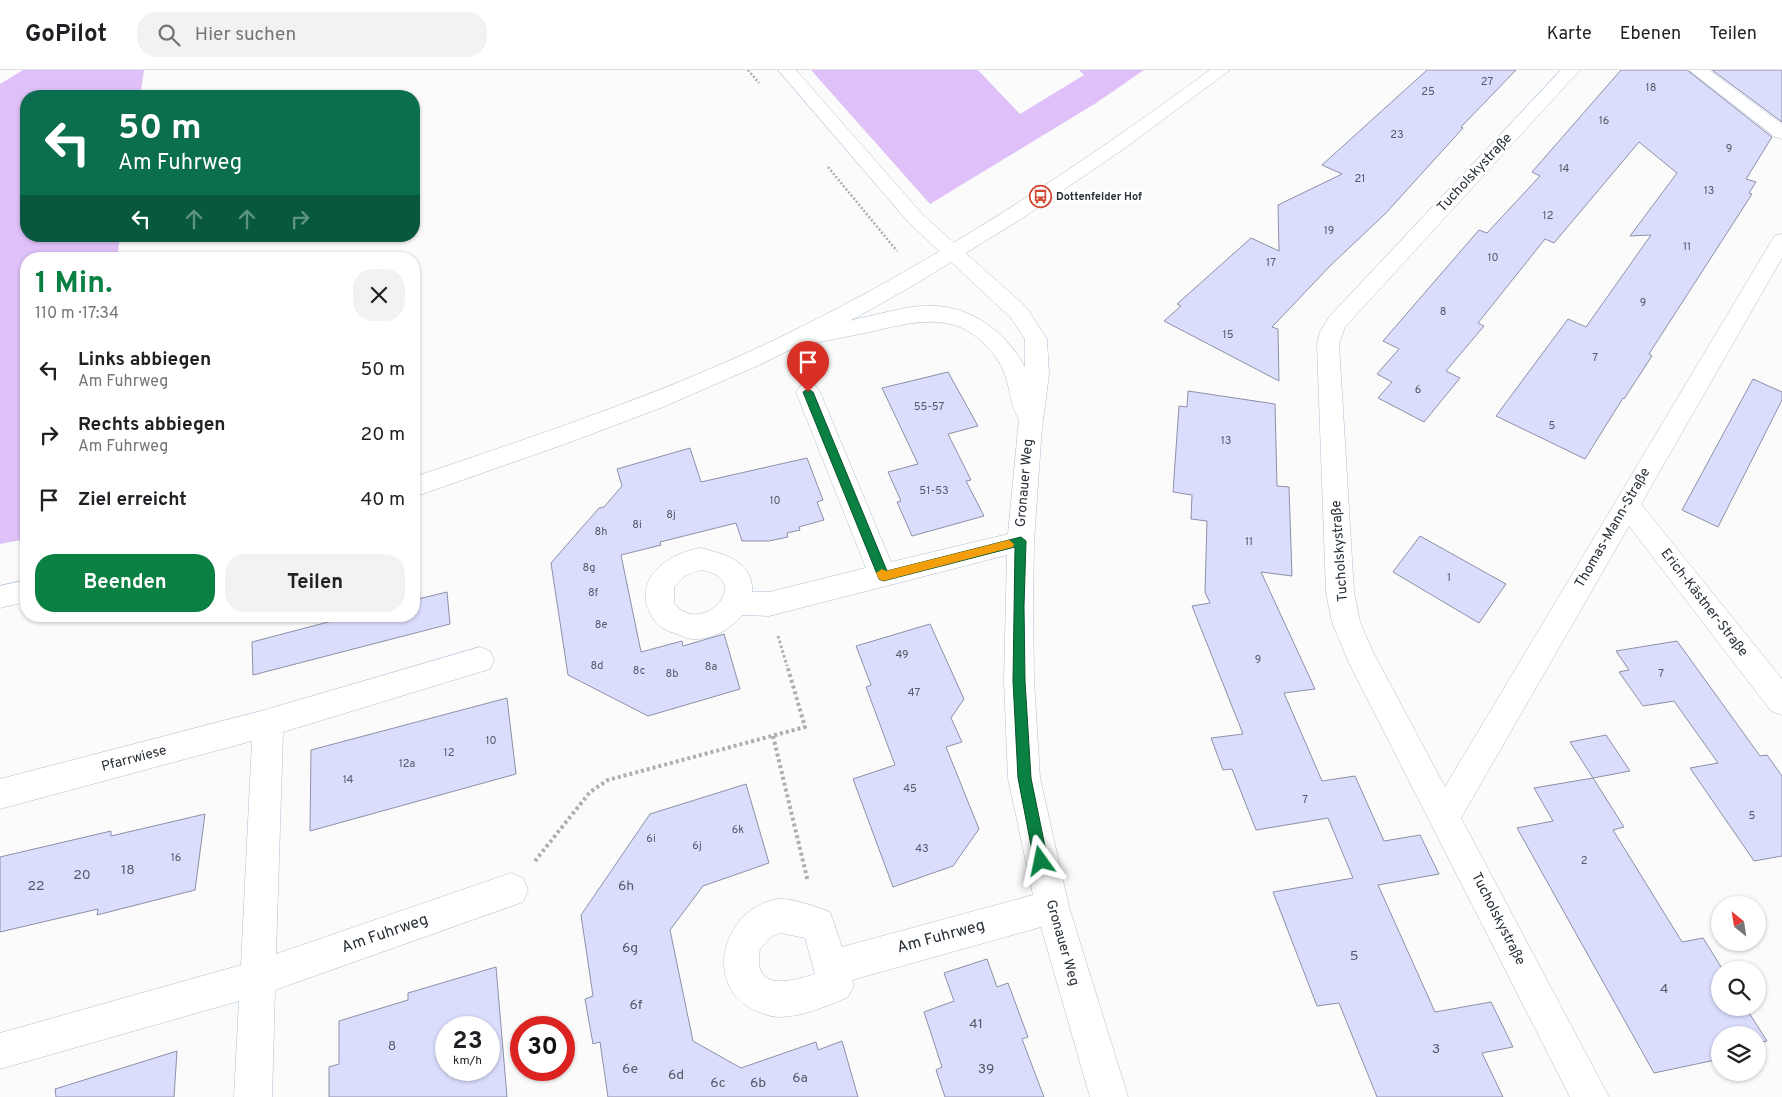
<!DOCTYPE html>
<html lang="de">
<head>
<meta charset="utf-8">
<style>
  :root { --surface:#fff; --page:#f2f2f2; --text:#202124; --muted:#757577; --line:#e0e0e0; --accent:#0b8043 }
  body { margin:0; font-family:Overpass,sans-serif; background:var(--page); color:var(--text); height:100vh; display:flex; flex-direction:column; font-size:19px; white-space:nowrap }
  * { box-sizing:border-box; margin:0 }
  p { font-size:16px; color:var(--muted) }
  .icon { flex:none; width:28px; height:28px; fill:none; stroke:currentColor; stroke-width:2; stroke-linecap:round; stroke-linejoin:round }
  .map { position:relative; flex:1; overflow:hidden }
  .drawer { position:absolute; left:20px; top:182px; width:400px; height:370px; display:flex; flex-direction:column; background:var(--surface); border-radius:20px; box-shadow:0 1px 4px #0004 }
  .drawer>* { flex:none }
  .top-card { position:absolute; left:20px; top:20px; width:400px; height:152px; border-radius:20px; box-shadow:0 1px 4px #0004; background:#0b6e4f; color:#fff; overflow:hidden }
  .needle { width:32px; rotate:330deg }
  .controls { position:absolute; left:1711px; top:826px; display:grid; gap:10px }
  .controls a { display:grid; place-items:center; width:55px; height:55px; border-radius:50%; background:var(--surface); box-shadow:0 1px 4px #0004; font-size:25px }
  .speed { position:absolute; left:435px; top:946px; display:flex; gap:10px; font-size:25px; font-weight:700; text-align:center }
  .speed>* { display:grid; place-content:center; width:65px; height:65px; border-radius:50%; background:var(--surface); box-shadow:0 1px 4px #0004; line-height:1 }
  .speed small { font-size:12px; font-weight:400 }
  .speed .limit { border:8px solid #d22; background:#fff; color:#111 }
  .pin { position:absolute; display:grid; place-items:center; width:42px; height:42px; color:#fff; margin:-51px -21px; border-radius:50% 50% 50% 0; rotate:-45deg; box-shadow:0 0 5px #0007 }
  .pin .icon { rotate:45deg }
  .me { position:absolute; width:55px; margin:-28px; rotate:348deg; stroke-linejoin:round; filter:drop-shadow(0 0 4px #0008) }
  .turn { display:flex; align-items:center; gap:18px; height:105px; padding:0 15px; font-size:22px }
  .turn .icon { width:65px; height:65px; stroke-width:2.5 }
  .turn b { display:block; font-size:35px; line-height:42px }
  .lanes { display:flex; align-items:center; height:48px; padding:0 15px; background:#0003; justify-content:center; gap:25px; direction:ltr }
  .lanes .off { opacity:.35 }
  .round { display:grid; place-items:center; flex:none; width:52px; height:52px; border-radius:20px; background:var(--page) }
  .head { display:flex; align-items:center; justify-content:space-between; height:85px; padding:0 15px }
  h1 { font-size:30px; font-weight:700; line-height:38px; color:var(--accent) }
  .button { display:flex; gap:10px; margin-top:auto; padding:10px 15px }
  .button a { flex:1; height:58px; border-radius:20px; background:var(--accent); color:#fff; font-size:20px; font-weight:700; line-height:58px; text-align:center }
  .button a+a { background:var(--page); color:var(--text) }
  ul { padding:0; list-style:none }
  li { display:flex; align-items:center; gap:15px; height:65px; padding:0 15px }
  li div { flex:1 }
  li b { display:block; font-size:19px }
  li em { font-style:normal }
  header { display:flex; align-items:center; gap:30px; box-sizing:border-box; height:70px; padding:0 25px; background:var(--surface); border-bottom:1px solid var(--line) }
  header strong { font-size:24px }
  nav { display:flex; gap:28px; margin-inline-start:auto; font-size:18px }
  .search { width:350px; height:45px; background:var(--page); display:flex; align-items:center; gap:12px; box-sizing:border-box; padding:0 18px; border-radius:20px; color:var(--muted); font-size:19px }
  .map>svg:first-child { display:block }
  .green { fill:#dfc0f9 }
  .building { fill:#dbddfc; stroke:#8e90a8; fill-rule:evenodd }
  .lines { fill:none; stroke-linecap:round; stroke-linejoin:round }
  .street-casing { stroke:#aebfd5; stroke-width:1 }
  .secondary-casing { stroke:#aebfd5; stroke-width:1 }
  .path-far2 { stroke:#acafb1; stroke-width:2.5; stroke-dasharray:2 2; stroke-linecap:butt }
  .path-far1 { stroke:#acafb1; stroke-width:3; stroke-dasharray:2.5 2.5; stroke-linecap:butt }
  .path { stroke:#acafb1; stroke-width:4; stroke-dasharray:3 3; stroke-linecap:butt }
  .street { fill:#fff; fill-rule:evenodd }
  .secondary { fill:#fff; fill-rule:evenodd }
  .route { fill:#0b8043; stroke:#07532c }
  .slow { fill:#f59e0b }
  .labels { text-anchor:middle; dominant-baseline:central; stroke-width:5; stroke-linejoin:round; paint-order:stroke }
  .number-label { font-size:11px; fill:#555a68 }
  .far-poi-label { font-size:11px; font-weight:bold; fill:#282f37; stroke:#fff; text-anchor:start }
  .street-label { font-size:14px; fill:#282f37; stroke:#fff }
  .near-number-label { font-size:14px; fill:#555a68 }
  .near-street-label { font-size:16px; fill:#282f37; stroke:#fff }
</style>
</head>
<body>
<header>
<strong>GoPilot</strong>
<div class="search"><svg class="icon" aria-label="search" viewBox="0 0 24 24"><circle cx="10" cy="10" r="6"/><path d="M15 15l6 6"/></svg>Hier suchen</div>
<nav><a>Karte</a><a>Ebenen</a><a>Teilen</a></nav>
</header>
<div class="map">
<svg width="1782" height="1027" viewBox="0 0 1782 1027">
  <rect width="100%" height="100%" fill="#fafbfa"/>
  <g class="green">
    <polygon points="23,0 144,0 140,26 26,26 26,166 120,166 117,189 26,189 26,469 0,474 0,14"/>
    <polygon points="811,0 978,0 1020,44 1084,5 1079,0 1144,0 1096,33 930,134"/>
  </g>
  <g class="building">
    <polygon points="1427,0 1516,0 1461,57 1463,58 1385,144 1331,195 1272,257 1278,259 1279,311 1164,251 1181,236 1177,234 1251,168 1279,181 1278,135 1342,104 1322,95"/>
    <polygon points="1621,0 1687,0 1772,67 1746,109 1756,112 1749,123 1752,124 1649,284 1652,286 1624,329 1623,328 1585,389 1496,346 1568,249 1586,257 1651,165 1630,166 1677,103 1639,72 1554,173 1545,169 1478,253 1484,256 1446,301 1460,308 1424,352 1378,328 1392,312 1377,304 1399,279 1383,271 1479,160 1487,163 1540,106 1532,102"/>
    <polygon points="1712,0 1782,0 1782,52"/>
    <polygon points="948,302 978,356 948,364 971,410 966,411 984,446 912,466 897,432 901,431 888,402 918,394 882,318"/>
    <polygon points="1753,309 1782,322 1782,330 1718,457 1682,440"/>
    <polygon points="1188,321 1275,334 1277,416 1289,417 1292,506 1261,502 1315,619 1284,623 1322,711 1355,706 1384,771 1420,765 1439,804 1378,815 1435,942 1491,932 1513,977 1482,983 1503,1027 1377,1027 1339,933 1317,936 1273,822 1353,808 1328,748 1256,760 1232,699 1223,700 1211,668 1243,664 1192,536 1210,533 1205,522 1207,451 1191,449 1192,425 1173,422 1179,336 1187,337"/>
    <polygon points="690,378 701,412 807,388 823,430 817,432 824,450 799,457 800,460 787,463 788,467 769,471 742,471 736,453 660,472 661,475 621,485 641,582 682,571 683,576 724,564 740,619 648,646 568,605 551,493 599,438 604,437 622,416 617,399"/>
    <polygon points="1420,466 1506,514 1479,553 1393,502"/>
    <polygon points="447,522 450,554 253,605 252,572 351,546 414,546 414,530"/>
    <polygon points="930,554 964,629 951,648 962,672 946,677 979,759 953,796 893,817 853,709 895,695 866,617 871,615 856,576"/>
    <polygon points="1677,571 1760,686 1767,685 1782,706 1782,786 1754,791 1690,698 1718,693 1674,631 1643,636 1619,602 1629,600 1616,581"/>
    <polygon points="507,628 516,704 310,761 311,680"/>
    <polygon points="1606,665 1630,701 1593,708 1570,672"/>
    <polygon points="1593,708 1624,757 1613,760 1682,872 1703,868 1723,900 1720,900 1720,938 1746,938 1767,971 1758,973 1758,965 1720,965 1720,989 1654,1003 1517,758 1553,751 1534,718"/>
    <polygon points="746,714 769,793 703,816 670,860 693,971 741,998 816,972 818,980 842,971 858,1027 608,1027 600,972 593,974 585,929 593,926 581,845 650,744"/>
    <polygon points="205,744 195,820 97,845 98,839 0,862 0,787 111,761 111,766"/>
    <polygon points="987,889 997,917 1008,913 1028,967 1022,969 1044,1027 945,1027 936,1000 942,997 924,942 954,931 944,903"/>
    <path d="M 496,897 L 507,1027 L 329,1027 L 329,997 L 339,994 L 339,951 L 408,930 L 408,923 ZM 446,958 L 489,958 L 489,1000 L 446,1000 Z"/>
    <polygon points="177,981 174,1027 56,1027 55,1019"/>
  </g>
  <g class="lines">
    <defs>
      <g id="street">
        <path d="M 778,0 L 796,0 L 923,145 L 1026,237 L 1047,269 L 1049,305 L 1042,357 L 1034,471 L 1033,536 L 1034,611 L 1040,708 L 1069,837 L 1128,1027 L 1090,1027 L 1041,857 L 852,910 L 854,915 L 848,927 C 827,936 802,947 779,947 C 771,947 764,944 757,941 C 701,918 722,838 778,829 C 791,828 818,837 830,842 L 842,877 L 1033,825 L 1008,708 L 1004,611 L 1007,485 L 769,546 L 742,545 C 731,559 712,570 693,569 C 687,569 680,565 674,563 C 665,560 658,557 653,548 C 633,518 656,492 685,482 C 689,481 695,478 700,478 C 704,478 710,481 715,482 C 734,487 754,498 752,522 L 769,522 L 866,498 L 796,322 L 800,316 L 808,314 L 816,316 L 820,322 L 891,492 L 1008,464 L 1019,349 C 1008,333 1011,308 997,289 C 962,239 921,250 870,262 C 845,267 820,272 795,277 L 787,274 L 784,269 L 787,264 L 795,261 C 820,256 845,252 870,246 C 888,242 905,237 923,236 C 967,233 1004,259 1025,297 L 1025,269 L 1010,247 L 909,153 ZM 700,500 C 705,501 711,502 715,504 C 745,521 698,565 674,533 L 674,517 L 685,506 ZM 780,863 L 805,868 L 815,904 C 788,912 752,922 760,879 L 771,867 Z"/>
        <polygon points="1561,0 1580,0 1345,257 1339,274 1354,522 1360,552 1372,580 1445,717 1772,170 1775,165 1782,164 1782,188 1641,434 1782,609 1782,645 1771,641 1629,456 1461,748 1609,1027 1570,1027 1349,593 1332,552 1326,522 1317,274 1320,262 1329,247"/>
        <polygon points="1689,0 1709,0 1782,54 1782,69 1775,67"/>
        <polygon points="480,577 490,581 494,590 490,599 283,662 276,884 511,803 523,808 528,820 523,832 275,920 272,1027 234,1027 239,931 0,999 0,963 241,895 252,671 0,739 0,709 268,639"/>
      </g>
      <g id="secondary">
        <path d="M 1210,0 L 1230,0 L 1125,78 L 1021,149 L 914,215 L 859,246 L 757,296 L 663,337 L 568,373 L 414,427 L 414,407 C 541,364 668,322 789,263 C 938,190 1076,98 1210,0 Z"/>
        <polygon points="26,510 26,532 0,538 0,516"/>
      </g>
    </defs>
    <use href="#street" class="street-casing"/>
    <use href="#secondary" class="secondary-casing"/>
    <g class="path-far2">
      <polyline points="748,0 759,13"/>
      <polyline points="828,97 897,181"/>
    </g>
    <polyline class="path-far1" points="778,566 787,596"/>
    <g class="path">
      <polyline points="773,666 808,812"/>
      <polyline points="535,791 590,722 608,710 805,657 787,595"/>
    </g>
    <use href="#street" class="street"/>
    <use href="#secondary" class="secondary"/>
  </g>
  <polygon class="route" points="808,319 813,322 887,501 1021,467 1026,471 1024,536 1025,611 1031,708 1048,791 1046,796 1041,798 1036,796 1034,791 1018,708 1013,611 1015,477 883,511 879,509 803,322"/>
  <polygon class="slow" points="1009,470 1014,474 1013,477 883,511 879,509 876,503 882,499 886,501"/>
  <defs>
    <symbol id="bus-ring" viewBox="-11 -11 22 22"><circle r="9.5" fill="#fff" stroke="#d34830" stroke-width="1.5"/><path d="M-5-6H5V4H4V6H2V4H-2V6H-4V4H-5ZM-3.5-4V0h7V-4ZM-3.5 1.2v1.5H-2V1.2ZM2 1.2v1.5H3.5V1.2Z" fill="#d34830"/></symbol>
  </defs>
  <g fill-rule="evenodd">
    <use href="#bus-ring" x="1028" y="114" width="25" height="25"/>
  </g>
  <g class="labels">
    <g class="number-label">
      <text x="1487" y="12">27</text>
      <text x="1651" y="18">18</text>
      <text x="1428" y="22">25</text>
      <text x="1604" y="51">16</text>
      <text x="1397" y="65">23</text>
      <text x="1729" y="79">9</text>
      <text x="1564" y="99">14</text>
      <text x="1360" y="109">21</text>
      <text x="1709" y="121">13</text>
      <text x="1548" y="146">12</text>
      <text x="1329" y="161">19</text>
      <text x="1687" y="177">11</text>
      <text x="1493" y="188">10</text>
      <text x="1271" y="193">17</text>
      <text x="1643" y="233">9</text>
      <text x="1443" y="242">8</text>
      <text x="1228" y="265">15</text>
      <text x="1595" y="288">7</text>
      <text x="1418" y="320">6</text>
      <text x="929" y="337">55-57</text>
      <text x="1552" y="356">5</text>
      <text x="1226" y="371">13</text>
      <text x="934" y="421">51-53</text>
      <text x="775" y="431">10</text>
      <text x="671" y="445">8j</text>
      <text x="637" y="455">8i</text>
      <text x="601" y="462">8h</text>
      <text x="1249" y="472">11</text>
      <text x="589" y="498">8g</text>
      <text x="1449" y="508">1</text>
      <text x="593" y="523">8f</text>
      <text x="601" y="555">8e</text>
      <text x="902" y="585">49</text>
      <text x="1258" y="590">9</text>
      <text x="597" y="596">8d</text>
      <text x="711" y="597">8a</text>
      <text x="639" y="601">8c</text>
      <text x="672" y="604">8b</text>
      <text x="1661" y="604">7</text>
      <text x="914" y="623">47</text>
      <text x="491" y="671">10</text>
      <text x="449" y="683">12</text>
      <text x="407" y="694">12a</text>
      <text x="348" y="710">14</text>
      <text x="910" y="719">45</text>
      <text x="1305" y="730">7</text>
      <text x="1752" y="746">5</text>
      <text x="738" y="760">6k</text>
      <text x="651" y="769">6i</text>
      <text x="697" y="776">6j</text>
      <text x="922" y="779">43</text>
      <text x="176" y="788">16</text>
      <text x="1584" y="791">2</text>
    </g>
    <g class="far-poi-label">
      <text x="1056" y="127">Dottenfelder Hof</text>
    </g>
    <g class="street-label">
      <text transform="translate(1475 103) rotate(-47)">Tucholskystraße</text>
      <text transform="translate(1025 413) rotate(-85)">Gronauer Weg</text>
      <text transform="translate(1613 458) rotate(-60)">Thomas-Mann-Straße</text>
      <text transform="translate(1340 481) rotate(-94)">Tucholskystraße</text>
      <text transform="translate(1704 533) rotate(52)">Erich-Kästner-Straße</text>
      <text transform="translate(134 689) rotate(-15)">Pfarrwiese</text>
      <text transform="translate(1498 849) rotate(63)">Tucholskystraße</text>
      <text transform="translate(1062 873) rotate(74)">Gronauer Weg</text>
    </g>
    <g class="near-number-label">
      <text x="128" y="800">18</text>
      <text x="82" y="805">20</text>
      <text x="36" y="816">22</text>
      <text x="626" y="816">6h</text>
      <text x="630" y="878">6g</text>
      <text x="1354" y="886">5</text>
      <text x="1664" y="919">4</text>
      <text x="636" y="935">6f</text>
      <text x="976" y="954">41</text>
      <text x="392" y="976">8</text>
      <text x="1436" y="979">3</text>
      <text x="630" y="999">6e</text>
      <text x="986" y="999">39</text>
      <text x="676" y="1005">6d</text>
      <text x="800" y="1008">6a</text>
      <text x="718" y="1013">6c</text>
      <text x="758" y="1013">6b</text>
    </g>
    <g class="near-street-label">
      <text transform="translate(385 864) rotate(-19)">Am Fuhrweg</text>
      <text transform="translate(941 867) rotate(-15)">Am Fuhrweg</text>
    </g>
  </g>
</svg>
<div class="controls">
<a><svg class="needle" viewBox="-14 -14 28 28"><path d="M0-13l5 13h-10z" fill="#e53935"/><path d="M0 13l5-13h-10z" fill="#757577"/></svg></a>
<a><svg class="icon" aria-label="search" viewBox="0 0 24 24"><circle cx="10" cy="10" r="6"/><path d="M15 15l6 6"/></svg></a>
<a><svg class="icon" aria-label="layers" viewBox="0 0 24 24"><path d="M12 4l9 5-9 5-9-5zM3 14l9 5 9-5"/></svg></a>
</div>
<div class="speed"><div>23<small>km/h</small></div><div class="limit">30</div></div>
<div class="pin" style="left:808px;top:322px;background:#d93025"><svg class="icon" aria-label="arrive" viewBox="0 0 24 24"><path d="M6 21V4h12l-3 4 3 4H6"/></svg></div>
<svg class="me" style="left:1041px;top:791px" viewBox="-20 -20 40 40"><path d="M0-17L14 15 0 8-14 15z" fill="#0b8043" stroke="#fff" stroke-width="4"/></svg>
<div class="top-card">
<div class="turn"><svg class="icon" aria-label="left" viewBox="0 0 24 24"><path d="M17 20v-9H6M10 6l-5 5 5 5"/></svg><div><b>50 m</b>Am Fuhrweg</div></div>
<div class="lanes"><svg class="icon" aria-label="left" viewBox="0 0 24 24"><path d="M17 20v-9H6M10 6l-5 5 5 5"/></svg><svg class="icon off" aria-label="ahead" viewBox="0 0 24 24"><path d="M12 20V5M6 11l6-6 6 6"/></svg><svg class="icon off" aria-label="ahead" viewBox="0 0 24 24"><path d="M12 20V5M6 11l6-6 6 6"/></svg><svg class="icon off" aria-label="right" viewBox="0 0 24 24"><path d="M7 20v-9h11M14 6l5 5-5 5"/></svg></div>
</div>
<section class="drawer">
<div class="head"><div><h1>1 Min.</h1><p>110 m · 17:34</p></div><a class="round"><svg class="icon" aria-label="close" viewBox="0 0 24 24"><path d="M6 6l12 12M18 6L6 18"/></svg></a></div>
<ul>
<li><svg class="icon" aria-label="left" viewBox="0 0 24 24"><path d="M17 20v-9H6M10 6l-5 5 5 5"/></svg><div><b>Links abbiegen</b><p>Am Fuhrweg</p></div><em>50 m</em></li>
<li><svg class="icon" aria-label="right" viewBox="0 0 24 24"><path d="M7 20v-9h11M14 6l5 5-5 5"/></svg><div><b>Rechts abbiegen</b><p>Am Fuhrweg</p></div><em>20 m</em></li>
<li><svg class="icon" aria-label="arrive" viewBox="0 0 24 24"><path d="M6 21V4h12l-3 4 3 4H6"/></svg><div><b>Ziel erreicht</b></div><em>40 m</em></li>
</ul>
<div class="button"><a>Beenden</a><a>Teilen</a></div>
</section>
</div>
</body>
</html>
